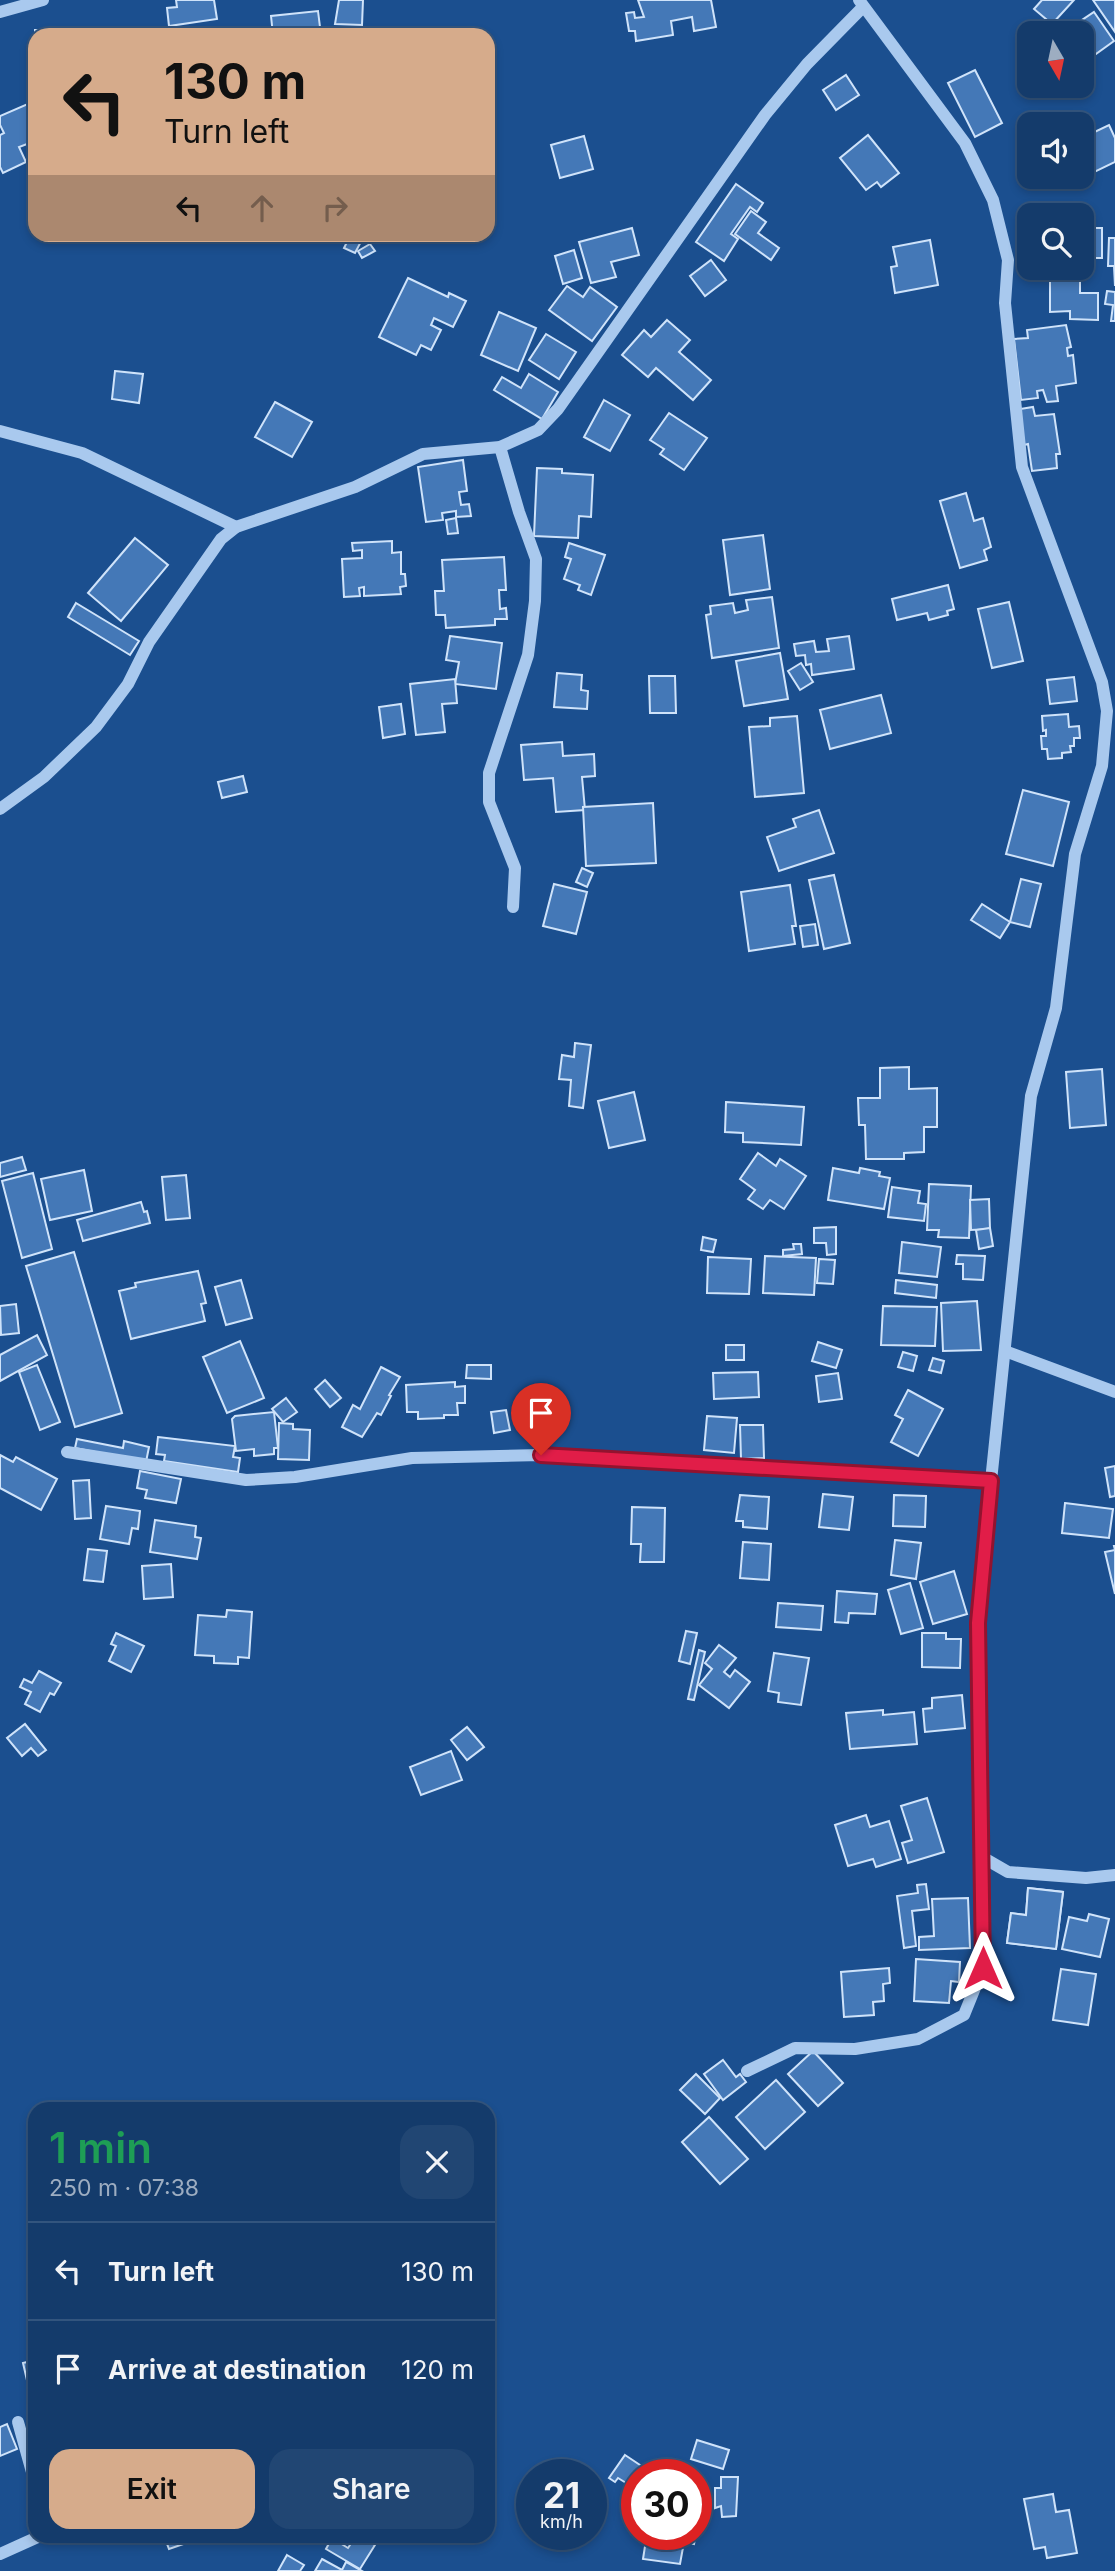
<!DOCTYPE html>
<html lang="en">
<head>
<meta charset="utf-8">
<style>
  :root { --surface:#143b6b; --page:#214673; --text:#f1f3f6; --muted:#9dadc1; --line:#33557e; --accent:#d6ab8b }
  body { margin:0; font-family:Inter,sans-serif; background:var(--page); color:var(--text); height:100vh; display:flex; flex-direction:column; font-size:26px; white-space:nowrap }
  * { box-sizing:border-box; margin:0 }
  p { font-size:23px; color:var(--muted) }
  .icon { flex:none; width:38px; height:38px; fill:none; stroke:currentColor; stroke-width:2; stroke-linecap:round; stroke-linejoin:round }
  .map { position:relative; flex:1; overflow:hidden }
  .side { position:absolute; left:28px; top:2102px; width:467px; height:441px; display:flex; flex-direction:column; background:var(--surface); border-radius:21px; box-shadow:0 4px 10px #0003,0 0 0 2px var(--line) }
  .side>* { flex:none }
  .hud { position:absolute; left:28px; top:28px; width:467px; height:214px; border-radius:21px; box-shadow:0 4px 10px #0003,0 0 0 2px var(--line); background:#d6ab8b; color:#111; overflow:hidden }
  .needle { width:46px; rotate:171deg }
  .fabs { position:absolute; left:1017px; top:21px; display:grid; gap:14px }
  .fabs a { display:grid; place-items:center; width:77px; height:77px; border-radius:14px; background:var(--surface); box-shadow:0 4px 10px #0003,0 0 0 2px var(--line); font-size:35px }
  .speed { position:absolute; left:516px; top:2459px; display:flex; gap:14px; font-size:35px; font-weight:700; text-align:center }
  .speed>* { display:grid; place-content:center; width:91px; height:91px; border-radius:50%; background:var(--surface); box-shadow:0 4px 10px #0003,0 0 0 2px var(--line); line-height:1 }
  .speed small { font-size:18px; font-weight:400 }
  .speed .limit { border:10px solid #d22; background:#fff; color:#111 }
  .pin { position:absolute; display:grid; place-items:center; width:60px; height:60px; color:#fff; margin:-72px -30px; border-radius:50% 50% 50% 0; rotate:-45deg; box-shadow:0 0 7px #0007 }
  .pin .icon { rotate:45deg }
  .me { position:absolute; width:77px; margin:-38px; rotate:0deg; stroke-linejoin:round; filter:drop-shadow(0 0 5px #0008) }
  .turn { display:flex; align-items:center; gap:24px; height:147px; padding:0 21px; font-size:32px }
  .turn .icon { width:91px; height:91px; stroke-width:2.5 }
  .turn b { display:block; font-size:49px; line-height:60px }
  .lanes { display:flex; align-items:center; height:66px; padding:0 21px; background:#0003; justify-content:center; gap:35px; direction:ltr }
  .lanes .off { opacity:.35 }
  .round { display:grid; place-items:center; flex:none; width:74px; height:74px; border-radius:21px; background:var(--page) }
  .head { display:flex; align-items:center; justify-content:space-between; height:119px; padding:0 21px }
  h1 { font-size:42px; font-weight:600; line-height:52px; color:#1e9e55 }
  .primary-button { display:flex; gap:14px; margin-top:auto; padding:14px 21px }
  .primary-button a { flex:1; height:80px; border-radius:21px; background:var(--accent); color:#111; font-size:28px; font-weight:600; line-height:80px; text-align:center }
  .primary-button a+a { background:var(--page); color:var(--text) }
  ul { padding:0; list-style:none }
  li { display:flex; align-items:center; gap:21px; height:98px; padding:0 21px; border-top:2px solid var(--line) }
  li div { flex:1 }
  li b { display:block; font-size:26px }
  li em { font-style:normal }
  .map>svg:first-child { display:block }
  .building { fill:#4478b7; stroke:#cfe3fa; stroke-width:2 }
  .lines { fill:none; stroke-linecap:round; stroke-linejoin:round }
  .minor { stroke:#a9c9ee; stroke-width:12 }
  .route-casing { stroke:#92132f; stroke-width:18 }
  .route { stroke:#e11d48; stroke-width:12 }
</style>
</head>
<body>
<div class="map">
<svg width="1115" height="2571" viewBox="0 0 1115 2571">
  <rect width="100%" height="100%" fill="#1b4f8f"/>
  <g class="building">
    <polygon points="176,0 214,0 217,19 169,26 167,8 177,7"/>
    <polygon points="339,0 363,0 362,25 335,24"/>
    <polygon points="638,0 711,0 716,27 694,31 692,17 671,21 673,35 636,41 635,31 629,31 626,13 634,12 635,18 644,17"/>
    <polygon points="1042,0 1074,0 1052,24 1034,9"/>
    <polygon points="1093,0 1115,0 1115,32"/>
    <polygon points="318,11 321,35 273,35 271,16"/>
    <polygon points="1094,12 1114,41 1082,64 1082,33 1071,33 1070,28"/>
    <polygon points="156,27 156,35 129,35 128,29"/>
    <polygon points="35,30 99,32 99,35 35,35"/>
    <polygon points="975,70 1002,123 975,137 948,83"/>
    <polygon points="846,75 859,95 836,110 823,90"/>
    <polygon points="30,103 35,114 35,141 19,147 26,162 3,173 0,167 0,135 4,133 0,125 0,116"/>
    <polygon points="1109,125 1115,138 1115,162 1084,177 1082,172 1082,138"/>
    <polygon points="868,135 899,173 881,187 877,182 866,190 840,158"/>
    <polygon points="584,136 593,169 560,178 551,145"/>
    <polygon points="736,184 763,203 757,212 750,207 731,234 738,239 724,261 696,242"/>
    <polygon points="751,211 766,222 758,233 779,248 771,260 735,234"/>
    <polygon points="632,228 639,255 611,262 616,277 591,283 579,242"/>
    <polygon points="1082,228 1102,228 1102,258 1088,258 1088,266 1082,266"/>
    <polygon points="351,234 365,234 355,253 344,248"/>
    <polygon points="1109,238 1115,238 1115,286 1114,266 1108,266"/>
    <polygon points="930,240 938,285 895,293 891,267 897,266 893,247"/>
    <polygon points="370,244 375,251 362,258 358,251"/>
    <polygon points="574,250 582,278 563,284 555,256"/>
    <polygon points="711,260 726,280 705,296 690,276"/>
    <polygon points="1050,274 1080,274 1080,293 1098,293 1098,320 1070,319 1070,311 1050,312"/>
    <polygon points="408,278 448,297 449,293 466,301 453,327 434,318 431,325 441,330 431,350 421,345 416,355 379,337"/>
    <polygon points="567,286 583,297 590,287 617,307 592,341 549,310"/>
    <polygon points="1107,291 1115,292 1115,321 1111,321 1113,305 1105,304"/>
    <polygon points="499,312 536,328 518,371 481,355"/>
    <polygon points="667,320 690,340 679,352 711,380 693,400 656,368 648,377 622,355 644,330 651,337"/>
    <polygon points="1066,325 1071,347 1067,348 1068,356 1073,355 1076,383 1056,386 1058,401 1047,402 1043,390 1037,391 1038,398 1021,400 1014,339 1028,338 1027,330"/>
    <polygon points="546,334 576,352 559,379 529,360"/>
    <polygon points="115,371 143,374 139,403 112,399"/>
    <polygon points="529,374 558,392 542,419 494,390 502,377 521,388"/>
    <polygon points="604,400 630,415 610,451 584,437"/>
    <polygon points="275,402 312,422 292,457 255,437"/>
    <polygon points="1033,407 1035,416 1054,414 1060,454 1056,454 1057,468 1032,471 1028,444 1024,445 1020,409"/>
    <polygon points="669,413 707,438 684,470 660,454 664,449 650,440"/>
    <polygon points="463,460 467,491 459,492 461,505 469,504 471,516 456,517 456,511 442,513 443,520 426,522 418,467"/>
    <polygon points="537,468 562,469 562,473 593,475 591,517 579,516 578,538 534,536"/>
    <polygon points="966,493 974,521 983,518 991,547 984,550 987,560 960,568 940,501"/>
    <polygon points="456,518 458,533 448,534 446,520"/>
    <polygon points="763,535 770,589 730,595 723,540"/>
    <polygon points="135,538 168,565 121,621 88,593"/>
    <polygon points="392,541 392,553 401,552 401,574 405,574 406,586 400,587 401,594 364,596 364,587 359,588 360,596 344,597 342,559 362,558 362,550 353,551 352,543"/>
    <polygon points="569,543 605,555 591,595 578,590 580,585 564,579 571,559 565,557"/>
    <polygon points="504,557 506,590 499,590 500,609 506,608 507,619 495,619 495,625 446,628 445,615 436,615 435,591 444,591 442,560"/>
    <polygon points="948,585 954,609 947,611 948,615 929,620 927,613 897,620 892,599"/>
    <polygon points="772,597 779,648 712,658 706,615 711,614 710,606 733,603 735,613 748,610 746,600"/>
    <polygon points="1009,602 1023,661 992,668 978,609"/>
    <polygon points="76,603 139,641 130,655 68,617"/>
    <polygon points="450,636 502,643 496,689 455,684 459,662 446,660"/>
    <polygon points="849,636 854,669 812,675 811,664 806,665 805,655 796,656 794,644 814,641 816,652 829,651 827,639"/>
    <polygon points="780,653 788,699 744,706 736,661"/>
    <polygon points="801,663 813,682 800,690 788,671"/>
    <polygon points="557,673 582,675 581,690 588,691 587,709 554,707"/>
    <polygon points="649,676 675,676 676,713 650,713"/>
    <polygon points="1074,677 1077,701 1050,704 1047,680"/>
    <polygon points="455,679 457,703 442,704 445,732 416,735 410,684"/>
    <polygon points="881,695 891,733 830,749 820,710"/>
    <polygon points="401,704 405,734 383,738 379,707"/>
    <polygon points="1068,714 1069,727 1079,726 1080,738 1074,738 1074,746 1070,746 1071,752 1062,753 1062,758 1048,759 1047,749 1042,749 1041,736 1046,736 1046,730 1043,731 1042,716"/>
    <polygon points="797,716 804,793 755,797 749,727 770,726 770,718"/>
    <polygon points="562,742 563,756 594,754 595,776 582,777 585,810 556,812 553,778 524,780 521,745"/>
    <polygon points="243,776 247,792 222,798 218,782"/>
    <polygon points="1023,790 1069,802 1053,866 1006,854"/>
    <polygon points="653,803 656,863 586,866 583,807"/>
    <polygon points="819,810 834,853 779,871 767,837 796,827 793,819"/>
    <polygon points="582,868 593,873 587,887 576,882"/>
    <polygon points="834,875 850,943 824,949 809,880"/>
    <polygon points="1021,879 1041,884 1030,927 1010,922"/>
    <polygon points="554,884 587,892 576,934 543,926"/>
    <polygon points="790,885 796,926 792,926 795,944 749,951 741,892"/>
    <polygon points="982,904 1010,922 1000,938 971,920"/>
    <polygon points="815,924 818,945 803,947 800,926"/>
    <polygon points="575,1043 591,1045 583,1108 569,1106 571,1080 559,1079 562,1055 574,1057"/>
    <polygon points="909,1067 909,1089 937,1088 937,1127 924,1127 924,1152 904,1153 904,1159 866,1159 865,1125 859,1125 858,1098 880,1098 880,1068"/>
    <polygon points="1102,1069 1106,1125 1070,1128 1066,1072"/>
    <polygon points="634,1092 645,1140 609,1148 598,1101"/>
    <polygon points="726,1102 804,1107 801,1145 743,1142 743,1133 725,1132"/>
    <polygon points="758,1153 776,1166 780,1159 806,1176 784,1209 770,1200 763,1209 748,1199 755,1190 740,1179"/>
    <polygon points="22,1157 26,1170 0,1177 0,1163"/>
    <polygon points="833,1168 859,1173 860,1168 880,1172 879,1176 890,1178 884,1209 828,1200"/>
    <polygon points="84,1170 92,1211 50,1220 41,1179"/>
    <polygon points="33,1173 52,1249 22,1258 2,1181"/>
    <polygon points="186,1175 190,1218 166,1220 162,1177"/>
    <polygon points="929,1184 971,1186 969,1238 938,1237 939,1230 927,1230"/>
    <polygon points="892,1187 920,1191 918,1203 926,1204 924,1221 888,1217"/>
    <polygon points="989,1199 990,1229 971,1230 970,1200"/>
    <polygon points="141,1202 144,1212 147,1211 150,1223 83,1241 77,1220"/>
    <polygon points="836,1227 836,1254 827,1255 826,1243 814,1243 814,1228"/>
    <polygon points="990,1228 993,1246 979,1249 976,1230"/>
    <polygon points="703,1237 716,1240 713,1252 701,1250"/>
    <polygon points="902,1242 941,1247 937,1277 899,1273"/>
    <polygon points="793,1244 801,1244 802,1254 783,1256 783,1250 794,1249"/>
    <polygon points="74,1252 122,1413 75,1427 26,1266"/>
    <polygon points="957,1255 985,1256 983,1280 963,1279 963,1264 956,1264"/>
    <polygon points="765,1256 816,1258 814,1295 763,1293"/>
    <polygon points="708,1257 751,1259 749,1294 707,1293"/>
    <polygon points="819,1259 835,1260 833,1284 817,1283"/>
    <polygon points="198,1271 206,1303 201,1304 205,1321 131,1339 119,1291 136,1287 135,1283"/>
    <polygon points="241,1280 252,1318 226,1325 215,1287"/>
    <polygon points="896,1280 937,1285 936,1298 895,1293"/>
    <polygon points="977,1301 981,1350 943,1351 941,1303"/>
    <polygon points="16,1304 19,1333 1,1335 0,1306"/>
    <polygon points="883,1306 937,1307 935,1346 881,1345"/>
    <polygon points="37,1335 47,1355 0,1381 0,1355"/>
    <polygon points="240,1341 264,1398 227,1413 203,1357"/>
    <polygon points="818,1342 842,1350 836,1368 812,1361"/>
    <rect x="726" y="1345" width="18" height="15"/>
    <polygon points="903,1352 917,1356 913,1371 898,1367"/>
    <polygon points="933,1358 944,1361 941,1373 929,1370"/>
    <polygon points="37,1365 60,1422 40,1430 19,1372"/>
    <polygon points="467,1365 491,1365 491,1379 466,1378"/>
    <polygon points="381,1367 400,1377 389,1395 391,1396 381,1415 377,1413 362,1437 342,1427 353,1405 360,1409"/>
    <polygon points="758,1372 759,1397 714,1399 713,1373"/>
    <polygon points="838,1373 842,1399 819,1402 816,1376"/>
    <polygon points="325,1380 341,1398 330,1407 315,1389"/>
    <polygon points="455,1382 455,1387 465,1386 465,1403 457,1403 458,1415 444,1415 444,1418 418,1419 418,1412 407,1412 406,1385"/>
    <polygon points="908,1390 943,1409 918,1456 891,1442 903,1419 895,1415"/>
    <polygon points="286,1398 297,1412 283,1422 272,1409"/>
    <polygon points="506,1410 510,1430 494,1433 491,1412"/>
    <polygon points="274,1412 278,1448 274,1448 274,1454 254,1456 254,1449 236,1451 232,1419 235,1416"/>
    <polygon points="707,1416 737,1418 734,1453 704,1450"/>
    <polygon points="279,1423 293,1424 293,1429 310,1430 309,1460 278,1459"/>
    <polygon points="740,1425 763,1425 764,1458 741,1459"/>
    <polygon points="158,1437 235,1446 233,1457 240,1458 238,1472 164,1461 165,1455 156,1454"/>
    <polygon points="77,1439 123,1448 124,1441 149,1447 146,1462 75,1448"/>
    <polygon points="0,1455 13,1462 16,1457 57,1479 41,1510 0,1488"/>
    <polygon points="1115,1466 1115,1496 1110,1497 1105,1468"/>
    <polygon points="140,1471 181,1479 176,1503 145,1498 147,1490 137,1488"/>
    <polygon points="89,1480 91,1518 75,1519 73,1481"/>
    <polygon points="823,1494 853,1497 849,1530 819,1527"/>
    <polygon points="740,1495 769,1497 767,1529 743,1527 743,1521 736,1521"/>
    <polygon points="894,1495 926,1496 925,1527 893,1526"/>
    <polygon points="1065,1503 1113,1509 1109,1538 1062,1533"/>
    <polygon points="106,1506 140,1511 138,1529 132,1528 129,1544 100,1539"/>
    <polygon points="632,1507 665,1508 664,1562 640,1562 641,1544 631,1544"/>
    <polygon points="155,1520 196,1526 195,1537 201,1538 197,1559 150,1552"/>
    <polygon points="895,1540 921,1543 916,1579 891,1575"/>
    <polygon points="743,1542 771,1544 769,1580 740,1578"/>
    <polygon points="1114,1546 1115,1546 1115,1594 1105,1552 1115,1550"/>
    <polygon points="88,1549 107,1551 103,1582 84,1580"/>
    <polygon points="171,1564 173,1597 144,1599 142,1566"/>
    <polygon points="954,1571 967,1614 933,1624 920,1582"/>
    <polygon points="910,1583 923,1628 901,1634 888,1590"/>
    <polygon points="837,1591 877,1594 875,1614 849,1613 848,1623 835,1622"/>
    <polygon points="778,1603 823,1606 821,1630 776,1627"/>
    <polygon points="227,1610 252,1612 249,1658 238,1657 238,1664 214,1663 214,1656 195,1655 198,1615 226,1617"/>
    <polygon points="686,1631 697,1633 690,1664 679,1661"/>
    <polygon points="116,1633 144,1646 131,1672 109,1661 116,1646 111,1644"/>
    <polygon points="922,1633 946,1633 946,1639 961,1639 960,1668 922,1667"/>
    <polygon points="719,1645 736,1658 724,1672 730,1677 735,1670 750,1682 729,1708 699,1685 712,1669 705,1663"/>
    <polygon points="699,1650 705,1652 694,1700 688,1699"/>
    <polygon points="774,1653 809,1658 801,1705 778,1702 779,1693 768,1691"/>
    <polygon points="39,1671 61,1683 54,1695 50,1693 40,1712 25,1704 31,1692 20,1687 24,1679 32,1683"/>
    <polygon points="962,1695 965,1728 925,1732 923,1709 932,1708 932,1698"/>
    <polygon points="883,1710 883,1715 914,1712 917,1744 850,1749 846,1713"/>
    <polygon points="25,1724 46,1750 38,1756 31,1748 22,1756 7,1738"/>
    <polygon points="467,1727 484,1747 467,1760 451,1740"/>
    <polygon points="451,1751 462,1780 421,1795 410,1767"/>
    <polygon points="927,1798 944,1852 908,1863 902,1843 912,1840 901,1806"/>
    <polygon points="866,1815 870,1827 889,1821 901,1859 876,1867 873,1859 848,1866 835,1825"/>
    <polygon points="926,1884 929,1909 912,1911 916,1946 904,1948 897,1896 918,1893 917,1885"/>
    <polygon points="1028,1888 1063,1892 1056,1949 1007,1943 1011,1913 1026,1915"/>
    <polygon points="1028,1888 1063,1892 1056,1949 1007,1943 1011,1913 1026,1915"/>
    <polygon points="968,1898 970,1948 919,1950 919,1937 934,1936 932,1899"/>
    <polygon points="1089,1914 1109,1919 1100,1957 1062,1949 1069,1917 1087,1921"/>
    <polygon points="916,1959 960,1962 959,1982 951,1981 949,2003 914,2001"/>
    <polygon points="889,1968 890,1983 883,1984 884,2001 873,2002 874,2015 844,2017 841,1972"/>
    <polygon points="1061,1969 1096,1974 1088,2025 1053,2020"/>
    <polygon points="813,2051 843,2083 818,2106 788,2074"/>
    <polygon points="723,2060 736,2077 740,2074 746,2082 723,2100 704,2074"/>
    <polygon points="696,2074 720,2098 705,2114 680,2090"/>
    <polygon points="776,2080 805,2112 765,2149 736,2117"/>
    <polygon points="709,2117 748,2159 720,2184 682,2142"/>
    <polygon points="35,2360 35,2402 32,2402 23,2363"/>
    <polygon points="7,2424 17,2449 0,2456 0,2427"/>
    <polygon points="697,2440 729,2450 723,2469 691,2459"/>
    <polygon points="625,2455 643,2467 631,2486 618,2478 615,2482 609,2478"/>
    <polygon points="721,2477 738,2477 736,2516 722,2517 721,2506 715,2508 715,2488 721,2488"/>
    <polygon points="1053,2494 1056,2512 1069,2510 1077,2553 1047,2558 1045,2547 1034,2549 1024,2499"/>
    <polygon points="641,2534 696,2534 694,2544 684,2542 680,2564 643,2559 646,2540 640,2540"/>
    <polygon points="164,2536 204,2536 204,2537 169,2549"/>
    <polygon points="356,2536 375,2545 360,2569 326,2549 332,2538 348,2548"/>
    <polygon points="287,2555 304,2565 300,2571 278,2571"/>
    <polygon points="322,2559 342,2570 346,2562 362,2571 315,2571"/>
  </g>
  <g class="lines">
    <g class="minor">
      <polyline points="0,12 43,0"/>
      <polyline points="0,431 82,453 236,527"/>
      <polyline points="500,447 519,512 536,559 535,601 528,655 489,773 489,802 515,868 513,907"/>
      <polyline points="0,809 44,777 96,727 128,684 149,642 221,539 236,527 355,487 423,454 500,447 538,430 558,409 765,115 807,64 863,7"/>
      <polyline points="1005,1351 1115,1392"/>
      <polyline points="67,1452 246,1480 295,1477 412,1458 541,1455 991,1481"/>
      <polyline points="982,1857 1008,1872 1086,1878 1115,1875"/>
      <polyline points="747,2071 795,2048 855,2049 918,2039 964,2015 983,1968 978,1623 991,1481 1031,1096 1056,1008 1075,854 1102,766 1107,711 1102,682 1022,467 1005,303 1008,260 993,200 965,143 859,0"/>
      <polyline points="18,2422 35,2483"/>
      <polyline points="0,2554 40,2536"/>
    </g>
  </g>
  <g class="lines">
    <defs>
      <polyline id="route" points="541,1455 991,1481 978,1623 983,1968"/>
    </defs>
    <use href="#route" class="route-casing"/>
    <use href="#route" class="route"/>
  </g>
</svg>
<div class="fabs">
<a><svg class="needle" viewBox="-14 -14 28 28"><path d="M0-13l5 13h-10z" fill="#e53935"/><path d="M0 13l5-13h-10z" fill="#9dadc1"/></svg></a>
<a><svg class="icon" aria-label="sound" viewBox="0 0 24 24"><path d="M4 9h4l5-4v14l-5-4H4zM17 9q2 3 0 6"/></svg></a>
<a><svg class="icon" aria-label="search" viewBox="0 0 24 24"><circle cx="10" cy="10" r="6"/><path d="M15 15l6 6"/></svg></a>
</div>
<div class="speed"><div>21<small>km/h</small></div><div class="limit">30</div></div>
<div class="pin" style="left:541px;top:1455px;background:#d93025"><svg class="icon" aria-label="arrive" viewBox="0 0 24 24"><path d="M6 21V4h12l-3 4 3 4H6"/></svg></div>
<svg class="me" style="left:983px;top:1968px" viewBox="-20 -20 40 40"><path d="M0-17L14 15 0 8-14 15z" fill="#e11d48" stroke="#fff" stroke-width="4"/></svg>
<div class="hud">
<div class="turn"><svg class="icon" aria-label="left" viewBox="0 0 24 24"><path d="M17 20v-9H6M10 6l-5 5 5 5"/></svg><div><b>130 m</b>Turn left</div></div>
<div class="lanes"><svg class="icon" aria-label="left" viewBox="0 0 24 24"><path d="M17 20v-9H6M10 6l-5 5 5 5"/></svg><svg class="icon off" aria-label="ahead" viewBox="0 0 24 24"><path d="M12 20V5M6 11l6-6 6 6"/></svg><svg class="icon off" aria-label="right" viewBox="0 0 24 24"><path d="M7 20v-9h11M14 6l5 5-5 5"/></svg></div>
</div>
<section class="side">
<div class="head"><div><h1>1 min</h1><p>250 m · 07:38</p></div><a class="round"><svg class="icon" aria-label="close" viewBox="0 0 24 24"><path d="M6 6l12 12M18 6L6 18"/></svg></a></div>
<ul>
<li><svg class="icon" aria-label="left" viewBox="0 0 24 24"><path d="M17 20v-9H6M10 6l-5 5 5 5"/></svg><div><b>Turn left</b></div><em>130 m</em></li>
<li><svg class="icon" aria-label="arrive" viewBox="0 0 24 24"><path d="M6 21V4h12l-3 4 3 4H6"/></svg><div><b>Arrive at destination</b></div><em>120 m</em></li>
</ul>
<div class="primary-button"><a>Exit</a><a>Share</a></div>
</section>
</div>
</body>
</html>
